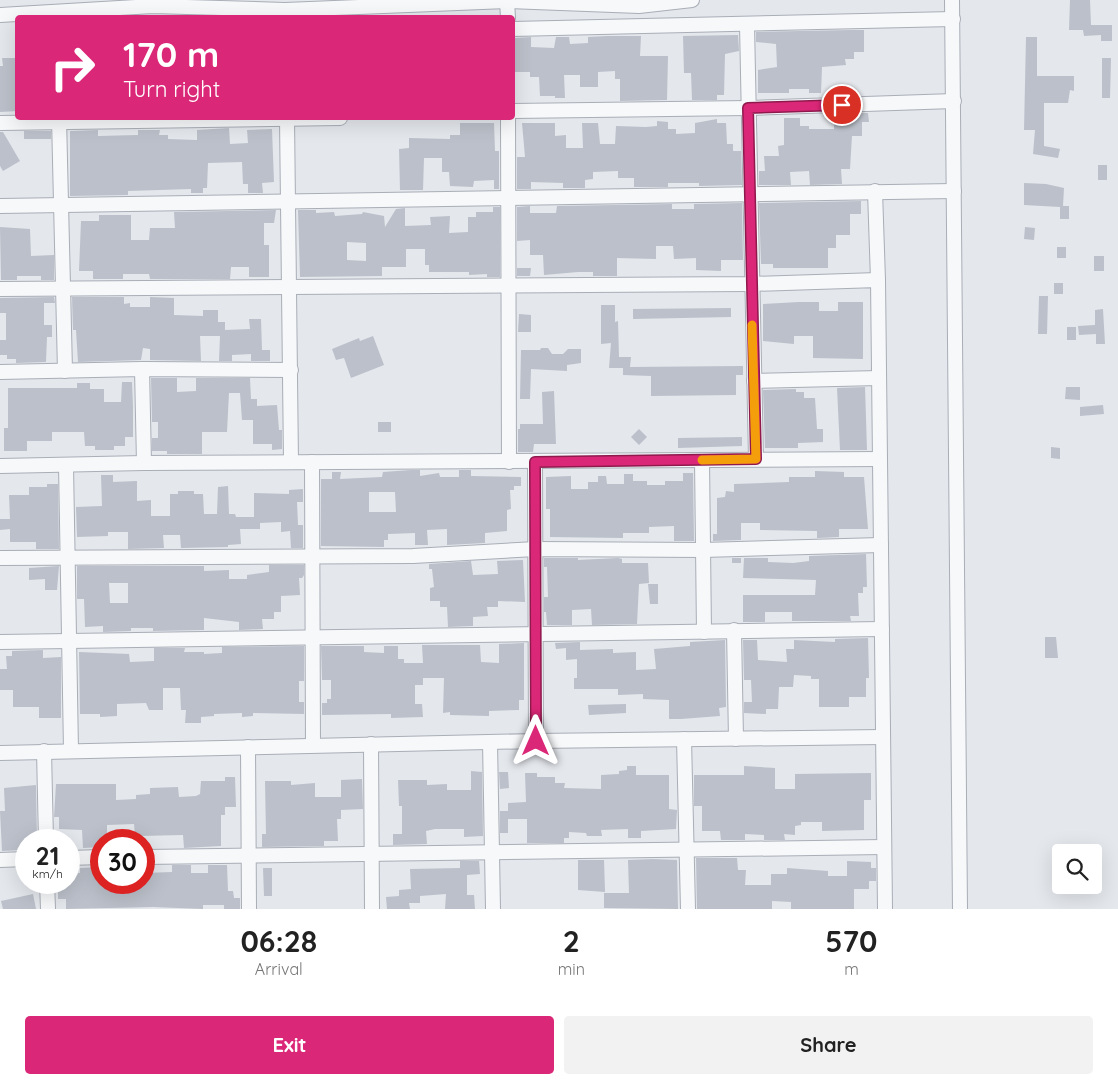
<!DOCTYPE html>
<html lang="en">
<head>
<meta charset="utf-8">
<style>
  :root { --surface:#fff; --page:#f2f2f2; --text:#222; --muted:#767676; --accent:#db2777 }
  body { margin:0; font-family:Quicksand,sans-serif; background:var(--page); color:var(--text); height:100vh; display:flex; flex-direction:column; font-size:19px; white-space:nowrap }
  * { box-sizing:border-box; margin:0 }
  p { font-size:16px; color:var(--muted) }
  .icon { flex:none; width:28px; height:28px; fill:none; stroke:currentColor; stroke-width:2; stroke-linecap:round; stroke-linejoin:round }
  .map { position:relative; height:909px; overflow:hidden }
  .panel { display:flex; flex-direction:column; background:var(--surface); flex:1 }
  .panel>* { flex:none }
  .banner { position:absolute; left:15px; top:15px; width:500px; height:105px; border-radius:5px; box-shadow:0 5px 20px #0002; background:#db2777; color:#fff; overflow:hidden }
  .tools { position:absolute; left:1052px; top:844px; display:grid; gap:10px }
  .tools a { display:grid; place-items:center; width:50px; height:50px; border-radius:5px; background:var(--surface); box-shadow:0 5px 20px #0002; font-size:25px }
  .speed { position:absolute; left:15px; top:829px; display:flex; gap:10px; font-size:25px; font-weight:700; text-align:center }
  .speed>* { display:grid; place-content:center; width:65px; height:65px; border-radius:50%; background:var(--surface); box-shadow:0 5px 20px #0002; line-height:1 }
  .speed small { font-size:12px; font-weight:400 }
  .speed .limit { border:8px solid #d22; background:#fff; color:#111 }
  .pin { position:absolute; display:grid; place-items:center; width:42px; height:42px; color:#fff; margin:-21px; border:2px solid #fff; border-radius:50%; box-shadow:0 1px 5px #0007 }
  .me { position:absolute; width:55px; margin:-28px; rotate:0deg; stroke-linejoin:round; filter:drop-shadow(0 0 4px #0008) }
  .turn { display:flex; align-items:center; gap:18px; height:105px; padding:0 25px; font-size:22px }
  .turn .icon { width:65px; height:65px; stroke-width:2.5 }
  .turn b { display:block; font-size:35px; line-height:42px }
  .eta { display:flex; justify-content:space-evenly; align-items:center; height:85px; text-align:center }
  .eta b { font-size:30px; font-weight:700; line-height:35px }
  .button { display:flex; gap:10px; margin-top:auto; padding:10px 25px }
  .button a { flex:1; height:58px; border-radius:5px; background:var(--accent); color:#fff; font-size:20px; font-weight:700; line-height:58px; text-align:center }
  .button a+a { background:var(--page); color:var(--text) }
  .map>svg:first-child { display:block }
  .building { fill:#bbc0ca; fill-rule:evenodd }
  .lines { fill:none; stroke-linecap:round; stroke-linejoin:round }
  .minor-casing { stroke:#a9aeb7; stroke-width:16 }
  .minor { stroke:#f7f8fa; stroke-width:14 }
  .route-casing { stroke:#8e194d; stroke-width:12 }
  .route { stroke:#db2777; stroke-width:9 }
  .slow { stroke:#f59e0b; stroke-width:9 }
</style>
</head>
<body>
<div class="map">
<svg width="1118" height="909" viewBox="0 0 1118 909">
  <rect width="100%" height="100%" fill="#e4e7ec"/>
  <g class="building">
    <polygon points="1070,0 1090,0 1091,25 1112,25 1112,41 1101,41 1101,35 1084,36 1083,30 1069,30"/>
    <polygon points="851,30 864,30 864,52 854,52 854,59 845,59 846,65 822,67 821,93 809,93 809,89 789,89 789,93 758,93 758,70 777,67 776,44 756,42 756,32"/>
    <polygon points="738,35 739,51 725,54 724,95 717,95 717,100 692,100 691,73 684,73 683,36"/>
    <polygon points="607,36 641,36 640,56 668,56 667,100 620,101 620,79 615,79 615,71 598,72 598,87 580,87 580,75 564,75 565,98 555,98 555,96 540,96 539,77 530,77 530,72 515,72 515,38 531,37 531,47 554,48 556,37 569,37 570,44 588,43 588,37"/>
    <polygon points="1026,37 1037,37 1037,76 1074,76 1074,91 1070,90 1068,103 1044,103 1044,146 1060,149 1058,158 1033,154 1035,130 1024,130"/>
    <polygon points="2,58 17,58 18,111 0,112 0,66 3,66"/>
    <polygon points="1102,58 1111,58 1110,98 1102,98"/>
    <polygon points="855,113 868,113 869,122 862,122 862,136 852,136 850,169 841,169 842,184 810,185 809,171 790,172 791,185 759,185 759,171 765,171 764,156 779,156 778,146 784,145 784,118 800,118 800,126 809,126 809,129 834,129 834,124 842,124 842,117 855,116"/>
    <polygon points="717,119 717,123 726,123 727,144 733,144 733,151 741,151 742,185 699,186 699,183 668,183 668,187 634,187 634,178 618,178 618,171 593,172 593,179 585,180 585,188 563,188 563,183 531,182 531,189 517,189 517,157 525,157 522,123 555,123 555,136 566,135 566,148 583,148 582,123 598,123 600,144 615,144 616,126 646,127 657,126 657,121 668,122 668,129 676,129 676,134 695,133 695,123"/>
    <polygon points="460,123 494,123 495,151 499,151 499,189 494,189 494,180 474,181 473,187 450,186 449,172 442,172 442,158 424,158 423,190 400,190 399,149 409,148 409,138 450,139 450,135 460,135"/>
    <polygon points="229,128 230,144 248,143 247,130 272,129 274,182 262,183 263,193 248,193 248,184 243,184 242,162 208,163 207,188 203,188 203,193 191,193 191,189 128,191 128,195 70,196 70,131 98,130 98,136 138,135 138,130 160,130 159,135 168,135 168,139 197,140 197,130"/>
    <polygon points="51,131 51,139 24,139 24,131"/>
    <polygon points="0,132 3,132 20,161 3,171 0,166"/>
    <rect x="1098" y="165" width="9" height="15"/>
    <polygon points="1024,183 1046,184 1064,188 1063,206 1069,206 1069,219 1060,219 1060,207 1024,205"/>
    <polygon points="861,201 861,214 850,214 850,235 836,235 836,248 828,248 828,268 773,268 773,264 761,264 759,203"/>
    <polygon points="742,203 743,260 721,260 721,271 696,270 696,258 674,259 673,246 656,246 656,259 617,258 617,276 593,276 593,272 578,272 544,275 543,255 530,255 530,240 517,241 517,207 530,206 530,213 556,213 557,206 672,204 672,209 694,209 694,204"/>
    <path d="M 493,207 L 500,207 L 500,277 L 487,277 L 487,274 L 469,275 L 469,272 L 429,272 L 429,265 L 425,265 L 425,249 L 406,249 L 406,267 L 382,267 L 382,276 L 300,277 L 298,210 L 316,210 L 316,213 L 334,212 L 335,216 L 362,214 L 363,212 L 384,216 L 385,227 L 396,209 L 405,208 L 405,226 L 431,225 L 430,217 L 450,216 L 449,233 L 468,232 L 468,217 L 476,217 L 476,212 L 493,212 ZM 347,242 L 366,243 L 366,261 L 347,260 Z"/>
    <polygon points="276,210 274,223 264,223 264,245 269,245 269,277 249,277 249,267 231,267 230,279 150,279 149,274 123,274 123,279 93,279 93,271 79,271 81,221 99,221 99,215 131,215 131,240 149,240 150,228 175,228 174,212"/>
    <polygon points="0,227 30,229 31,256 54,255 54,280 41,280 41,276 17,276 17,280 1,280"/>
    <polygon points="1025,227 1035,228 1034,240 1024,239"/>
    <rect x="1057" y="247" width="9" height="11"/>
    <rect x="1094" y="256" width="10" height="15"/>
    <polygon points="517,268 531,268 530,276 517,276"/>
    <rect x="1054" y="283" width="9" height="11"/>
    <polygon points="1039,296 1048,296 1047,334 1038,334"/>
    <polygon points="54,297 55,303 44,303 44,325 52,325 52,337 47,337 46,362 16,363 16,359 7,359 7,355 0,355 0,340 6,340 6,313 0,313 0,298"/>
    <polygon points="72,297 124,297 124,304 130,303 130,307 150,307 150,297 174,298 174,315 203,316 203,310 218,310 218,322 225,322 225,330 250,329 249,319 261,319 262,350 270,350 270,361 251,361 251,354 232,355 232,361 219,361 220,336 200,336 201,361 150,360 150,349 143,348 141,360 78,362 76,330 73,330"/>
    <polygon points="799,302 819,302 819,311 838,311 838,302 863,302 863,359 813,358 813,336 794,336 794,344 763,341 763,304"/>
    <polygon points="601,305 615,305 615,322 618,321 619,357 631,357 630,367 743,366 743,375 736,375 736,395 651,396 651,376 623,375 623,368 609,368 611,343 601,344"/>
    <polygon points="731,308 731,317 633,319 633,309"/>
    <polygon points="1103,309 1105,344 1096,344 1096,334 1079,335 1078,326 1095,325 1095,310"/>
    <polygon points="519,314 531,315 531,332 518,332"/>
    <rect x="1067" y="327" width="9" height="13"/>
    <polygon points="373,336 384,365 351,378 344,358 336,360 332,349 359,338 360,341"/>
    <polygon points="541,348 548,348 552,354 563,354 568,349 581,349 581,363 567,365 567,371 531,369 530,399 520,399 521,350 540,350"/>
    <polygon points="151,378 177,378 177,392 196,391 196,378 250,378 251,399 257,399 257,406 277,405 279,430 282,430 282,449 272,450 272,444 253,444 253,420 242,420 240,393 229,393 227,432 202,432 202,454 167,454 167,451 152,451 152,438 158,438 158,422 152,422"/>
    <polygon points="122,382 132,382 133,406 133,437 125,437 125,446 114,446 114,450 95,450 95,446 85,446 84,432 52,432 52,441 27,441 27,451 4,451 4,428 8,428 8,388 77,388 77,383 90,383 90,389 104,389 104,402 121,402"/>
    <polygon points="865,387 867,450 840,450 837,388"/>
    <polygon points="1066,387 1080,387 1080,400 1065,399"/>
    <polygon points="796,389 796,392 804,392 804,398 815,398 817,429 823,429 823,442 798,443 798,448 765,448 763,390"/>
    <polygon points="554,391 556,444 534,444 533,452 518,452 518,429 520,429 520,424 543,424 542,392"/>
    <polygon points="1103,405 1104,414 1080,416 1080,407"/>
    <rect x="378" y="422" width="13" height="10"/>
    <polygon points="639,429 647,437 639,445 631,437"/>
    <polygon points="742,437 742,446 678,448 678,438"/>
    <polygon points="1051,447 1060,448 1060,459 1051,458"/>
    <path d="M 411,470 L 420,470 L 420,476 L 439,473 L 440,477 L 459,477 L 459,470 L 471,470 L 471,476 L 521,477 L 521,486 L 514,486 L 514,490 L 510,490 L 511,509 L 507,510 L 507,531 L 485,533 L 485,543 L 447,545 L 447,529 L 427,530 L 428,545 L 415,545 L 415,533 L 388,534 L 388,540 L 384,540 L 384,547 L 321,546 L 321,479 L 332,479 L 332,472 L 341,472 L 340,479 L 382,477 L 383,472 ZM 369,492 L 395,492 L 396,512 L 369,512 Z"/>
    <polygon points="815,471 844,472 844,477 864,477 868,529 839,529 839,537 819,538 817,538 817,531 760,530 760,523 741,523 741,540 713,541 713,534 717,534 717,498 725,497 726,491 734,492 734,484 789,482 789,477 815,477"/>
    <polygon points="683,473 693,473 694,541 674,541 674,526 649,527 649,533 623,533 623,538 550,537 550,509 546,509 546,477 571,476 571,489 588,489 588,482 598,482 598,476 606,476 607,484 624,484 624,474 633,474 633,481 647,481 647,485 665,485 665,481 683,481"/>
    <polygon points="101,475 113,475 113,482 137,481 137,501 151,500 151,516 170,516 170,494 178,494 178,491 194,491 194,494 203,494 204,514 217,514 218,487 228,486 229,514 235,514 236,517 254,517 254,493 289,494 289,490 303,489 303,502 297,502 298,525 303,525 303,548 291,548 290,531 281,532 281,522 260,523 260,529 240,529 241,544 228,545 228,547 181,548 180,535 163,535 164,548 128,549 128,532 108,532 108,536 77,537 76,507 102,506"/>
    <polygon points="47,484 58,484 59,549 36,549 36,542 10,542 10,529 0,530 0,519 10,519 9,495 29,495 29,487 47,487"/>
    <polygon points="866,554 867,587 863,587 863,593 858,593 859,616 850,616 851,621 792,621 792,612 765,612 765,622 743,622 743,595 815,595 816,580 743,578 744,558 768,558 768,562 793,563 809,561 809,556"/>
    <polygon points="544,558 578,558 578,560 618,558 622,559 622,563 648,563 649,583 639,584 637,624 592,625 591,609 572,610 572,625 547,625 546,612 544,612 544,597 548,597 547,567 544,567"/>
    <rect x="732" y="558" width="9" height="5"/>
    <polygon points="523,560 525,602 498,601 498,607 487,607 488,616 473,617 473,626 448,627 447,607 440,607 440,601 430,601 430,588 434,587 432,569 429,569 429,564 471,561 473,575 498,574 497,561"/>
    <path d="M 269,565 L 304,565 L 304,575 L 302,578 L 299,578 L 300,595 L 281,596 L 281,612 L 274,612 L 274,619 L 262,619 L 263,629 L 239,630 L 239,622 L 204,618 L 204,630 L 153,631 L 153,628 L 131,628 L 131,631 L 103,632 L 103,626 L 85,627 L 84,599 L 77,599 L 77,566 L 204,566 L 204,571 L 229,570 L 229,579 L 247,579 L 247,575 L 269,572 ZM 109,583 L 128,583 L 128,603 L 110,603 Z"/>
    <polygon points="59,566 57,590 45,590 45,579 29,580 29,568"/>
    <polygon points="648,584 658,584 658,604 650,604"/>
    <polygon points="1045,637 1056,637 1058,658 1045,658"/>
    <polygon points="868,638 869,678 866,678 866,697 849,697 849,707 819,707 819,679 811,679 811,676 794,675 793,687 779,687 778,709 766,709 766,714 744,713 744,702 752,702 751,680 744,680 743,640 757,640 758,660 787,662 786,649 794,649 794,640 835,642 835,639"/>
    <polygon points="725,640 726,707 719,708 720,716 681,719 669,719 669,700 643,699 643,694 618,695 618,689 574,689 574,678 577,678 577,659 566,660 566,648 556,649 555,643 580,642 580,650 613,649 613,653 636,652 636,670 656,669 654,649 690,646 690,642"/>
    <polygon points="524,643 524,700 519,700 519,710 489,711 489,716 450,715 450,712 443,713 444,678 423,678 423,685 415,685 415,704 422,704 423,717 391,718 391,714 322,715 322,703 327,703 327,699 331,699 331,680 322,680 321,646 364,646 364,652 384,653 384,646 398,646 398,659 404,659 404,663 423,663 422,645 480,645 481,662 499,663 499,644"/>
    <polygon points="304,646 304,681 299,681 299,702 304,702 304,714 253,713 253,716 242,717 242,713 214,714 214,716 201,717 201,723 185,723 186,710 181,710 180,688 163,688 163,710 149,710 146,703 117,704 117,716 100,717 100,714 80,714 79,652 129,654 130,662 154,661 154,648 185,648 184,652 204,652 204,654 222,653 222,647"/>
    <polygon points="43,650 43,658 61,657 61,718 39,718 39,707 13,707 13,690 0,690 0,669 7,669 6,656 12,656 12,651"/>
    <polygon points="626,704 626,713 589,715 588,705"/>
    <polygon points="627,766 636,766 636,775 669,775 669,809 677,810 676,829 641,831 641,838 628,838 628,829 601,830 602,836 587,836 586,833 569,832 569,838 564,838 564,843 527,843 527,819 508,819 508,817 508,833 500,833 500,811 508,811 508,803 526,802 525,773 537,773 537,777 555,777 555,783 565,783 564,788 601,789 601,775 619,774 619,771 627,770"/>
    <polygon points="744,766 775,768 775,789 795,789 795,774 871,773 871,800 864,800 864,830 822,831 822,822 801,822 801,825 795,826 795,835 784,834 785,840 764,840 764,835 745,834 745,840 721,840 720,831 702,831 702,806 694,806 694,775 744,775"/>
    <polygon points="471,771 482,772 483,836 464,837 464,829 435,829 426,831 427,844 393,845 393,834 402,834 402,806 399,806 398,780 427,780 427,785 447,784 447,790 471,790"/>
    <polygon points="499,772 508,772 509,788 500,789"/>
    <polygon points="225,777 235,777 236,807 225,807 225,815 221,815 221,846 184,848 183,835 140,836 135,835 134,824 107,825 107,840 101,840 101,847 83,848 82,830 59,829 59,817 54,817 56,784 116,784 116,800 136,799 136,795 150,794 150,788 178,787 179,797 196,796 200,794 201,781 225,781"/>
    <polygon points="362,779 363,809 341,810 341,819 337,819 338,841 324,841 324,846 262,847 262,834 266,834 265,781 291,781 291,785 315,783 315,797 341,797 341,780"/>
    <polygon points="36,785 37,840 24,840 25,846 20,846 20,850 2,851 0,811 5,811 4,788"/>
    <polygon points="696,858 737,858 738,870 746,870 745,885 771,885 771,874 787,874 787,868 828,871 828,876 847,876 847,861 871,862 871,868 876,868 876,881 869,881 869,889 854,889 854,909 791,909 791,902 772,901 772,909 697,909"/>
    <polygon points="653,859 677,860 678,909 604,908 604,893 629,893 628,860"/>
    <polygon points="578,860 604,860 605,892 578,890"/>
    <polygon points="460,861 479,861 480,874 467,875 467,895 474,895 475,909 445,909 446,894 420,896 420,903 409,903 410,909 387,909 386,897 399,896 399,890 411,889 410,869 460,868"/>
    <polygon points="172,865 191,865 191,873 208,873 208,865 227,865 228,891 233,891 234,898 240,898 240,909 224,909 224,905 203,905 203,909 153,907 66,909 66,899 58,899 58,882 70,882 70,874 80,873 80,868 101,867 101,882 145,882 145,873 172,872"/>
    <polygon points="263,868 272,868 272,896 264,896"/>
    <polygon points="33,894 36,909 3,909 1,901"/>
  </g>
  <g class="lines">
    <defs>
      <g id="minor">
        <polyline points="952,0 960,909"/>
        <polyline points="507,1 508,18"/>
        <polyline points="0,15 153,6 285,10 507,1 639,6 692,0"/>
        <polyline points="747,25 756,459"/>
        <polyline points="512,29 953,19"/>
        <polyline points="512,111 748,108 954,101"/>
        <polyline points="59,118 65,371"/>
        <polyline points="287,118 291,462"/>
        <polyline points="508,118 509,462"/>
        <polyline points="0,123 340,118"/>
        <polyline points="875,191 878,280"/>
        <polyline points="0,206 954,191"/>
        <polyline points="0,289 751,284 878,280 885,909"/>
        <polyline points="142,369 144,463"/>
        <polyline points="0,372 142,369 291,370"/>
        <polyline points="754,381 879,378"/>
        <polyline points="702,460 704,632"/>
        <polyline points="312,462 313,745"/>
        <polyline points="535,462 536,741"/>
        <polyline points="66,465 71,750"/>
        <polyline points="0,466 144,463 880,459"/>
        <polyline points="0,558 413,556 536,549 703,550 881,545"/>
        <polyline points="734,630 736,739"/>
        <polyline points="0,642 882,629"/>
        <polyline points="684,739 688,909"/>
        <polyline points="490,742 493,909"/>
        <polyline points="371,744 372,909"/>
        <polyline points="248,747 249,909"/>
        <polyline points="44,751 46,840"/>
        <polyline points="0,753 536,741 883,737"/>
        <polyline points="144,857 884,847"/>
        <polyline points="69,858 101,857"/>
        <polyline points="0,860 26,859"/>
        <polyline points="47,882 48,909"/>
      </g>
    </defs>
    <use href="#minor" class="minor-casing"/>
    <use href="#minor" class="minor"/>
  </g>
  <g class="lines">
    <defs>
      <polyline id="route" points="536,741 535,462 756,459 748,108 842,105"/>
    </defs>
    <use href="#route" class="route-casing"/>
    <use href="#route" class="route"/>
    <polyline class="slow" points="702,460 756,459 752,325"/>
  </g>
</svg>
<div class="tools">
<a><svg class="icon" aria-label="search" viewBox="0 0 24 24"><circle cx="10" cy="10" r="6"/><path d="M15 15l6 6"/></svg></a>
</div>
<div class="speed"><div>21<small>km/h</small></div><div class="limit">30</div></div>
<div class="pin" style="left:842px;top:105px;background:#d93025"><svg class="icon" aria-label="arrive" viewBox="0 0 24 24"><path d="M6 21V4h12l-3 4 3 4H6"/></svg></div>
<svg class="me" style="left:536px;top:741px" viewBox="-20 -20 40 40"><path d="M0-17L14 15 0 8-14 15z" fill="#db2777" stroke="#fff" stroke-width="4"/></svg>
<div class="banner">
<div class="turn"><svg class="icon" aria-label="right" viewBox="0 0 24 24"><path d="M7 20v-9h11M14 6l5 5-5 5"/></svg><div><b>170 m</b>Turn right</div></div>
</div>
</div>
<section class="panel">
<div class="eta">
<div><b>06:28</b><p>Arrival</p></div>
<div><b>2</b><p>min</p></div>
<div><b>570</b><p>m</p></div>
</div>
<div class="button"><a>Exit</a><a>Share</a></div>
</section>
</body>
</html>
